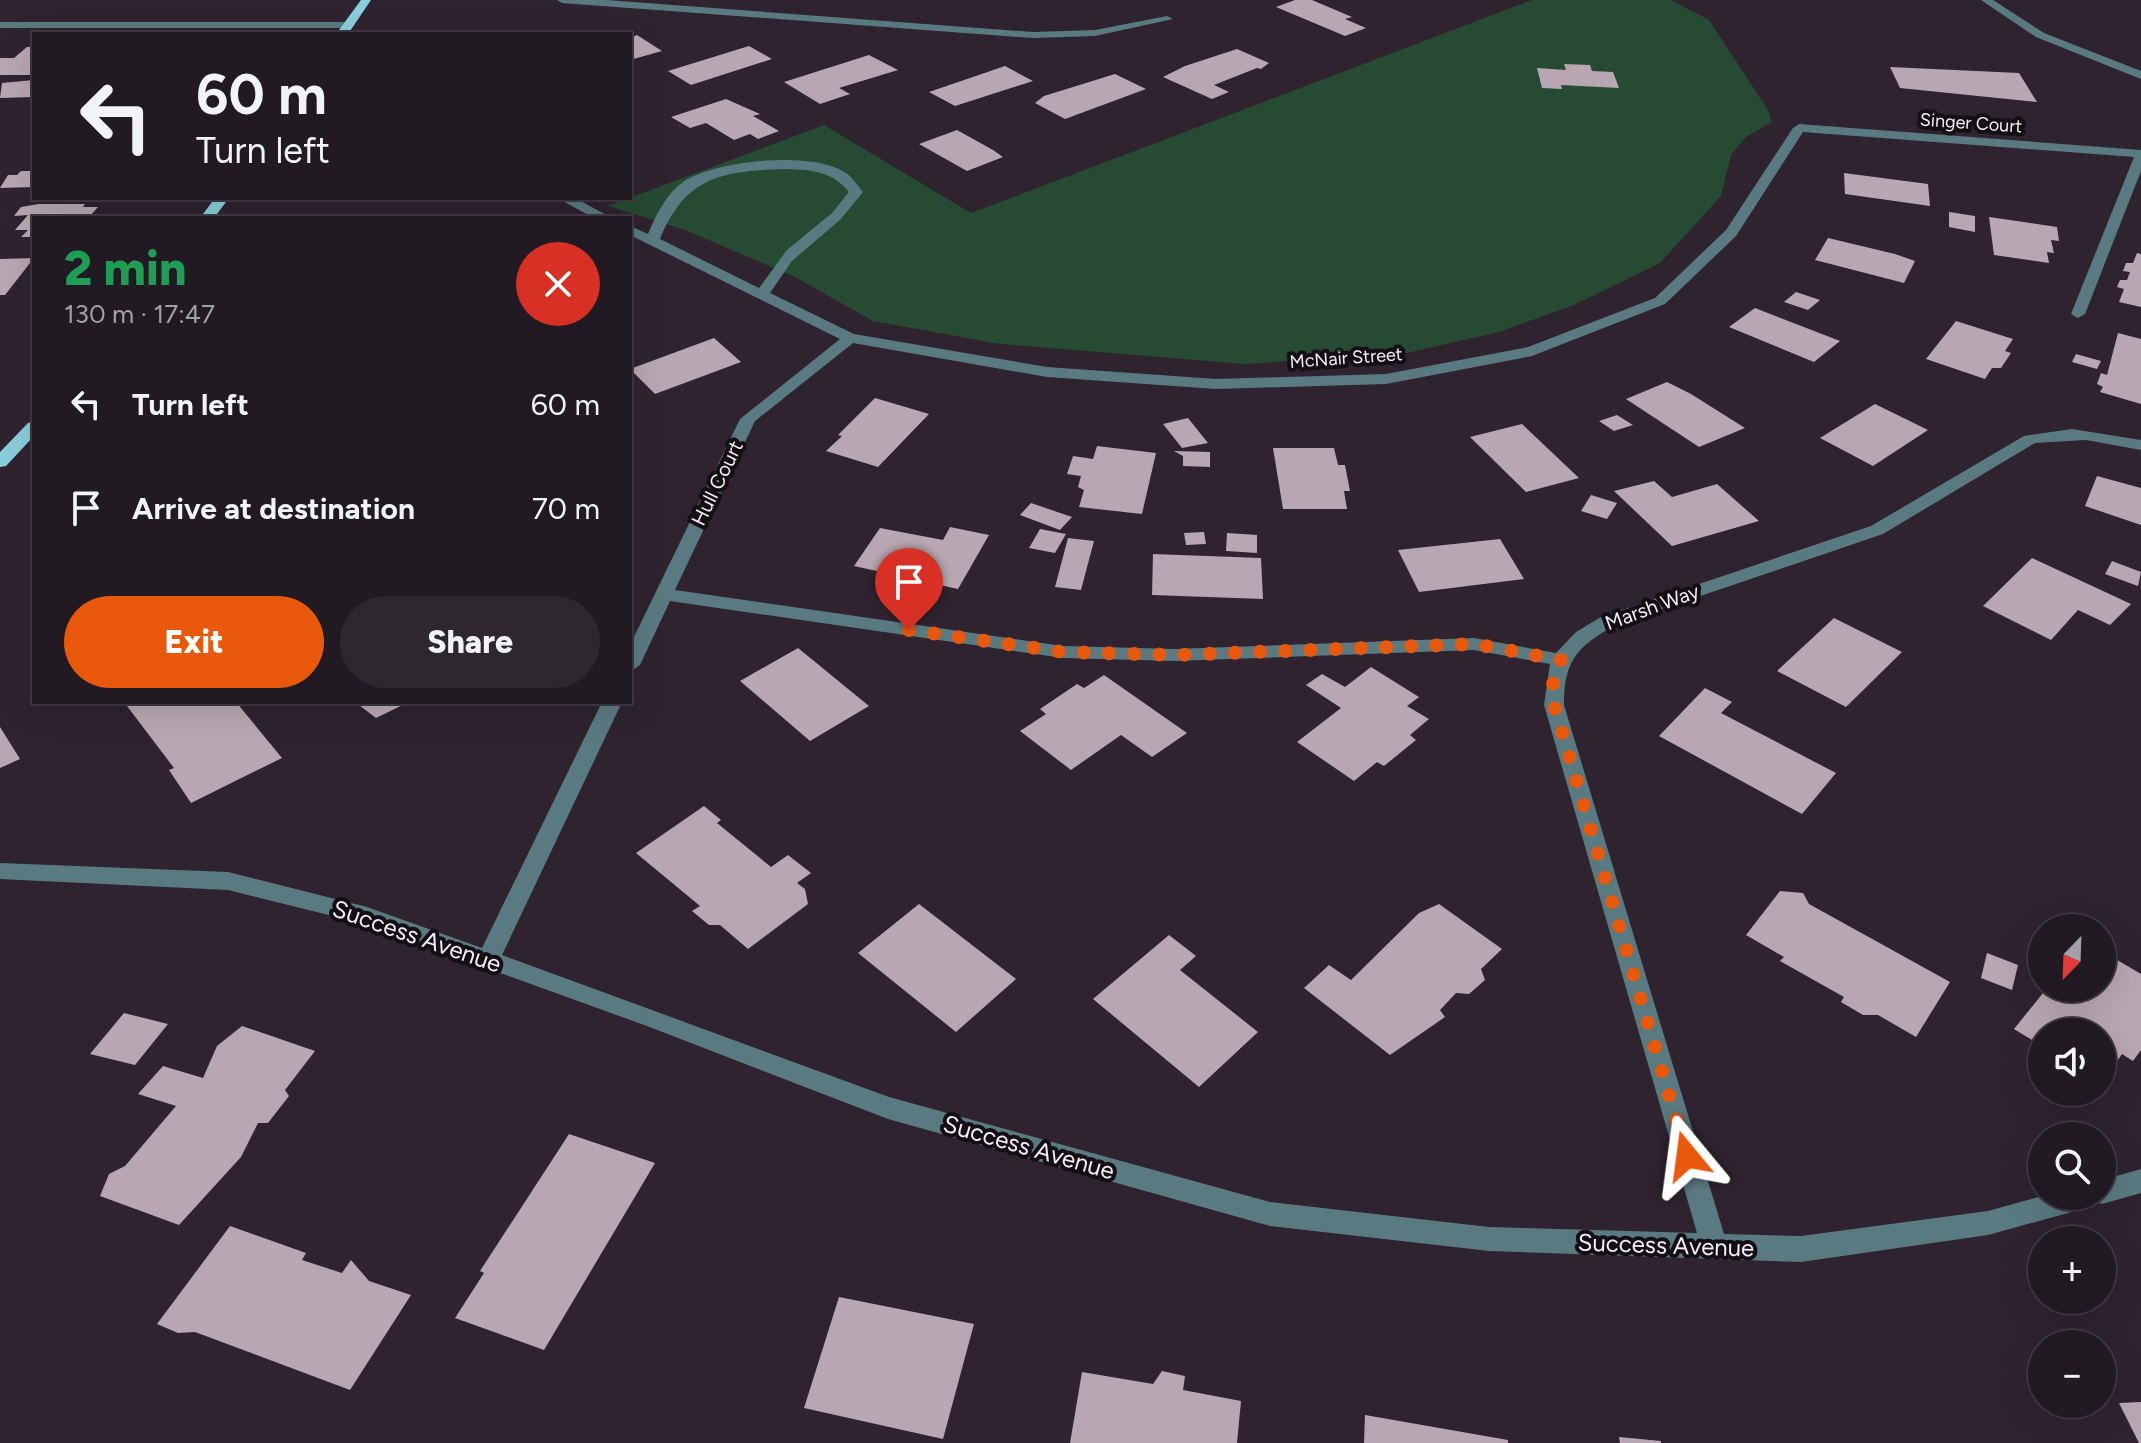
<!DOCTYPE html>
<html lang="en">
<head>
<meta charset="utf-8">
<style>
  :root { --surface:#221a23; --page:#2e2730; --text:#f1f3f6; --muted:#a2a1a6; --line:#3f3841; --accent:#ea580c }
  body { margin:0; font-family:Figtree,sans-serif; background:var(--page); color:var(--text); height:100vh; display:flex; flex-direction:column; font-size:30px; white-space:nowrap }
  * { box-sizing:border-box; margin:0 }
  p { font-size:26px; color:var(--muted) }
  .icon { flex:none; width:44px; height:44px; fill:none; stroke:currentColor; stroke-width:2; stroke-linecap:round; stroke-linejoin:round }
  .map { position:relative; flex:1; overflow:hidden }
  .panel { position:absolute; left:32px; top:216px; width:600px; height:488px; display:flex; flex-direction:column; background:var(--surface); border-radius:0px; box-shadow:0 8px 32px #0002,0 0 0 2px var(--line) }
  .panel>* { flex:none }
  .banner { position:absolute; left:32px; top:32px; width:600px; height:168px; border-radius:0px; box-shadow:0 8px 32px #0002,0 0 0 2px var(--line); background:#221a23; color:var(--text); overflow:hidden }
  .needle { width:52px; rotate:203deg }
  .buttons { position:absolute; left:2028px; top:914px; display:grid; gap:16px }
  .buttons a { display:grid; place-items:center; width:88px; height:88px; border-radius:50%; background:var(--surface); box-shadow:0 8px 32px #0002,0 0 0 2px var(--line); font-size:40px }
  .pin { position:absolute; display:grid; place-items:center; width:68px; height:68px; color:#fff; margin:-82px -34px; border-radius:50% 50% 50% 0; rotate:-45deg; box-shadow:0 0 8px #0007 }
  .pin .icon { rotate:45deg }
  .me { position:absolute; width:88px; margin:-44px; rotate:344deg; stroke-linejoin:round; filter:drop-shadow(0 0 6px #0008) }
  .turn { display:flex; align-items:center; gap:28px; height:168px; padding:0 32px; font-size:36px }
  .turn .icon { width:104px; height:104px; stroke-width:2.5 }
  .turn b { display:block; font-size:56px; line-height:68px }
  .round { display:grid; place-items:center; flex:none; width:84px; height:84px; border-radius:42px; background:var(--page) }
  .summary { display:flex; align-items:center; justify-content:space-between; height:136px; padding:0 32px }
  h1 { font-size:48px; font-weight:800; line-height:60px; color:#1e9e55 }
  .button { display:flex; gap:16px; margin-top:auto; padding:16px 32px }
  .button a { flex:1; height:92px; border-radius:48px; background:var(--accent); color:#fff; font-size:32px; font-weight:800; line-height:92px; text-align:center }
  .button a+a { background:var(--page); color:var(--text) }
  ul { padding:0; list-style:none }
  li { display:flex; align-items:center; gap:24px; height:104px; padding:0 32px }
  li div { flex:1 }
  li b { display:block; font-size:30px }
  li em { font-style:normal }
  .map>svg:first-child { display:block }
  .green { fill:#274a32 }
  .building { fill:#b8a7b2 }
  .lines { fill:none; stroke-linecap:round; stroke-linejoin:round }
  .minor { fill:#5a7a81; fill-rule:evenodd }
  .major { fill:#89cedd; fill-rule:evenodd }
  .route { stroke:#ea580c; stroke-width:14; stroke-dasharray:0 25.2 }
  .labels { text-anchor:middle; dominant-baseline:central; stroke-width:8; stroke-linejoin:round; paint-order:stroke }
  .far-street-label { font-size:18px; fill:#f5edf5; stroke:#130f14 }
  .street-label { font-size:20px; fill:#f5edf5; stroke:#130f14 }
  .near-street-label { font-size:24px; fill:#f5edf5; stroke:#130f14 }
</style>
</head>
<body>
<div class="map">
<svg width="2141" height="1443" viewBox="0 0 2141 1443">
  <rect width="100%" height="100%" fill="#2e232f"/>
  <polygon class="green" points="1532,0 1671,0 1709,20 1768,110 1772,122 1746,137 1731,155 1721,196 1660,263 1574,305 1499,332 1407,353 1245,364 1000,344 873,321 795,277 685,230 608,206 824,125 971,213"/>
  <g class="building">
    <polygon points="1295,0 1312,0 1352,17 1345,19 1366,28 1345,36 1276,7"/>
    <polygon points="637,35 662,51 630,60 630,38"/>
    <polygon points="749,46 772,59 691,85 668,71"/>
    <polygon points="27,47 34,47 34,75 0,75 0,58 14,58"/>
    <polygon points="1237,49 1269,63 1261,69 1257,68 1214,85 1229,92 1212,99 1163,77 1185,66"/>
    <polygon points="869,55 898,70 839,88 850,94 820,104 784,82"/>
    <polygon points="1564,64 1590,65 1592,71 1613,72 1619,88 1561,85 1562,89 1542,88 1537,68 1566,70"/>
    <polygon points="1005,66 1033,81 955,106 929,92"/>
    <polygon points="1890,67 2019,73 2037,102 1900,88"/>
    <polygon points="1115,74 1146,89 1065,119 1035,103 1044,96"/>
    <polygon points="34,80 34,97 0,98 2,83"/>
    <polygon points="726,99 760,114 753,116 779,131 758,139 750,134 734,140 706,123 690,128 671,117"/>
    <polygon points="957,130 993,150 1003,157 967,171 919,144"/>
    <polygon points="21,171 34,171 34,187 0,188 8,175 17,175"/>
    <polygon points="1844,173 1928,184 1930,206 1845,194"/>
    <polygon points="39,204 85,204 83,207 98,207 88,218 34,218 34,237 21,237 28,230 15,230 28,215 14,216 21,207"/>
    <polygon points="1949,212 1975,216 1975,232 1949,227"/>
    <polygon points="1989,217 2057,227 2059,241 2051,240 2054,253 2047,252 2049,263 1994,255"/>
    <polygon points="1828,238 1895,254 1915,261 1904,283 1815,260"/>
    <polygon points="2137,253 2141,254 2141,307 2119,302 2124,289 2117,287 2120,280 2127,280 2130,272 2123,271 2126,263 2133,263"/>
    <polygon points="34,258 5,295 0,295 0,259"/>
    <polygon points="1796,292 1820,300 1808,310 1784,302"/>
    <polygon points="1755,308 1840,341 1814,362 1729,327"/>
    <polygon points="1956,321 2013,339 2005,351 2011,353 2001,368 1992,368 1985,379 1926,359"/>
    <polygon points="2118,333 2141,339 2141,404 2100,392 2103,387 2097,384 2101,373 2107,375"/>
    <polygon points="714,338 741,362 655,394 630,369"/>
    <polygon points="2076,354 2101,361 2097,369 2072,362"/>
    <polygon points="1667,382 1691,394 1745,428 1699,447 1626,399"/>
    <polygon points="875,398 929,414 878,467 826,451 842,436 838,435"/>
    <polygon points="1875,404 1928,430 1873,466 1820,438"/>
    <polygon points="1617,415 1633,425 1614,431 1599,421"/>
    <polygon points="1188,418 1208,443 1182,448 1163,424"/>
    <polygon points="1522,424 1579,478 1526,492 1470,437"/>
    <polygon points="1097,446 1156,453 1142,514 1079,507 1084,490 1078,487 1081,476 1067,474 1073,456 1093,459"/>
    <polygon points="1273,448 1334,448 1338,465 1345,465 1350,491 1344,491 1347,509 1283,509"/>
    <polygon points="1174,451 1210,452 1210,467 1183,466 1183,456"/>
    <polygon points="2097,476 2141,488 2141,525 2085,506"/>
    <polygon points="1654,481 1672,497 1717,484 1759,521 1672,546 1614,491"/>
    <polygon points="1591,495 1617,503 1607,519 1581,511"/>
    <polygon points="1031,503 1072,517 1060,530 1020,515"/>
    <polygon points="950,527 989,535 958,589 854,566 880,528 943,540"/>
    <polygon points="1040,529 1066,534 1055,553 1029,548"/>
    <polygon points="1204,532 1206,544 1186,545 1184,533"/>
    <polygon points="1227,533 1257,535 1257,553 1226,551"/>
    <polygon points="1068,538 1094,541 1081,590 1055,587"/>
    <polygon points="1500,539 1524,579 1419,592 1398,550"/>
    <polygon points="1153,554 1261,558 1263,599 1152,595"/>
    <polygon points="2032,558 2131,604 2110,625 2078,610 2051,640 1983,606"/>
    <polygon points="2112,561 2141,572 2138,586 2105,574"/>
    <polygon points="1834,618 1902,652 1846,707 1777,671"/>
    <polygon points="798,648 869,706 810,741 740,681"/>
    <polygon points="1371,667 1419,697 1407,706 1429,719 1410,735 1416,740 1384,766 1377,762 1354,781 1297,742 1341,708 1306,685 1322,674 1345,687"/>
    <polygon points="1104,675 1187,733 1152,757 1121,735 1071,770 1020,731 1046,714 1040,709 1077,684 1084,688"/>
    <polygon points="1705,688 1732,702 1721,713 1836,773 1802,814 1659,736"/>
    <polygon points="136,702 236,702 282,758 191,803 169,770 174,768 127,706"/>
    <polygon points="355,702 409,702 376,718"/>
    <polygon points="0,727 20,759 0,768"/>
    <polygon points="704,806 721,820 717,823 771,867 788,855 811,873 797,883 805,889 808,904 748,949 720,925 709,925 692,911 700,906 636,853"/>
    <polygon points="1780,891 1803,893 1809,904 1950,982 1916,1037 1878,1015 1863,1015 1841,1002 1844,997 1780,961 1784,957 1746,935"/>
    <polygon points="919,904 1016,979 956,1032 858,953"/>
    <polygon points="1439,904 1502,949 1481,969 1485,980 1469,994 1456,993 1440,1010 1445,1017 1390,1055 1304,988 1329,965 1351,980 1419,913"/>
    <polygon points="1169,935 1196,956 1180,970 1258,1032 1199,1087 1093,999"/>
    <polygon points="2102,951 2141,974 2141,1050 2133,1061 2122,1054 2109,1073 2102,1068 2102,1032 2042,1032 2042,1046 2014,1029 2047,988 2102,988"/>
    <polygon points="1987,953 2018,965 2012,990 1981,978"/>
    <polygon points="124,1013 168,1024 135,1065 90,1054"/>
    <polygon points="242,1026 315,1051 285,1090 289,1096 268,1123 258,1123 241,1157 179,1225 100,1196 109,1174 125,1166 176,1106 138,1094 163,1066 203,1078 217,1046"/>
    <polygon points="569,1134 655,1163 544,1350 455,1318 484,1273 480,1271"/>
    <polygon points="230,1226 306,1253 302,1260 342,1273 351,1260 369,1281 411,1295 350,1390 195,1332 178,1333 157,1324"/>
    <polygon points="839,1297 974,1324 943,1439 804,1408"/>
    <polygon points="1162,1371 1185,1376 1183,1390 1241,1401 1237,1443 1070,1443 1082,1372 1153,1384"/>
    <polygon points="2141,1402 2141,1443 2139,1443 2119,1403"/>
    <polygon points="1365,1415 1508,1440 1508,1443 1364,1443"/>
    <polygon points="1619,1437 1661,1441 1661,1443 1620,1443"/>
  </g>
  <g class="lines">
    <g class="minor">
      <polygon points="557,0 606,0 1033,32 1095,30 1167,16 1173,19 1095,36 1033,38 562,3"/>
      <polygon points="1981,0 1993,0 2044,33 2141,71 2141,79 2036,37"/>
      <polygon points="0,22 349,22 355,25 349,28 0,28"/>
      <path d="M 1799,124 L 2141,150 L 2141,171 L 2085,314 L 2078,318 L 2071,314 L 2134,157 L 1803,132 L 1736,236 L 1665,304 L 1532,356 L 1386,384 L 1216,389 L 1047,377 L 853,343 L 755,421 L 675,590 L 1063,646 L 1175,649 L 1474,638 L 1556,653 L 1576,632 L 1601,617 L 1871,526 L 2024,436 L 2072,429 L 2141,440 L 2141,450 L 2086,440 L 2035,443 L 1883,534 L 1615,625 C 1577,647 1564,660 1564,705 L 1724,1234 L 1801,1236 L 1988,1211 L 2042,1196 L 2102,1196 L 2102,1180 L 2141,1169 L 2141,1193 L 2102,1204 L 2096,1202 L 2086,1208 L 1988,1235 L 1801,1262 L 1489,1251 L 1270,1226 L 888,1119 L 647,1026 L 365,924 L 228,890 L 0,879 L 0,863 L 228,872 L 367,907 L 482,948 L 602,702 L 622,702 L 502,955 L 889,1097 L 1270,1202 L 1489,1227 L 1697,1233 L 1544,705 L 1550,664 L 1474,650 L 1175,661 L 1063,658 L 670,601 L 640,665 L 630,672 L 630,645 L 740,419 L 840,339 L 630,235 L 630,226 L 648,234 C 656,215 666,194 683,182 C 714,160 814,150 846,173 C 853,178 858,186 863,192 L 841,219 L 792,261 L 770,293 L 854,334 L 1047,367 L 1216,379 L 1386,374 L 1528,347 L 1655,298 L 1726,230 L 1793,128 ZM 786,169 C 812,170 832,171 849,192 L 832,213 L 787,250 L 759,288 L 660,239 C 686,176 722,171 786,169 Z"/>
      <polygon points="557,198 575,198 612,218 594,218"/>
    </g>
    <g class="major">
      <polygon points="361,0 371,0 348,34 336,34"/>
      <polygon points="215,198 229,198 214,218 200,218"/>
      <polygon points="34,421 34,436 6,466 0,467 0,452 28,423"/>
    </g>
  </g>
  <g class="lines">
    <polyline class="route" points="909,630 1063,652 1175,655 1474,644 1561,660 1553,679 1554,705 1687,1156"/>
  </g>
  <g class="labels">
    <g class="far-street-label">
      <text transform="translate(1971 123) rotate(4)">Singer Court</text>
      <text transform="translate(1346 358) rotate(-4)">McNair Street</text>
    </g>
    <g class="street-label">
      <text transform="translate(717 483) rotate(-64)">Hull Court</text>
      <text transform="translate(1652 607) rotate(-20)">Marsh Way</text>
    </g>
    <g class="near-street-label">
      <text transform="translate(417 936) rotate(19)">Success Avenue</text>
      <text transform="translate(1029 1147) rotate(16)">Success Avenue</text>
      <text transform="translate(1666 1245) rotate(2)">Success Avenue</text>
    </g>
  </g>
</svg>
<div class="buttons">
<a><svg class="needle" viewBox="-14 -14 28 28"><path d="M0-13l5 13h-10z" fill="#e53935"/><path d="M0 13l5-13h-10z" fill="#a2a1a6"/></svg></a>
<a><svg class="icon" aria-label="sound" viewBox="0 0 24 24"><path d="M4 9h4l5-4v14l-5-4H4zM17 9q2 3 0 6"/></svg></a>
<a><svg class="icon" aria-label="search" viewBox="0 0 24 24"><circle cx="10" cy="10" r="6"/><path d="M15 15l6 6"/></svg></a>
<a>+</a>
<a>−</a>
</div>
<div class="pin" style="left:909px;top:630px;background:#d93025"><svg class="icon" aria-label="arrive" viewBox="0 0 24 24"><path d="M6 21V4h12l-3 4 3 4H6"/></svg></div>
<svg class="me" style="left:1687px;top:1156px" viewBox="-20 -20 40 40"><path d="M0-17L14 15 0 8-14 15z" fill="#ea580c" stroke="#fff" stroke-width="4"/></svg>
<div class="banner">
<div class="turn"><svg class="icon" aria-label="left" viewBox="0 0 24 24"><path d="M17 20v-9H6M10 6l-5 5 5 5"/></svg><div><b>60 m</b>Turn left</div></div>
</div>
<section class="panel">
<div class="summary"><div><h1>2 min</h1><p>130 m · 17:47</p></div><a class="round" style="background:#d93025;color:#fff"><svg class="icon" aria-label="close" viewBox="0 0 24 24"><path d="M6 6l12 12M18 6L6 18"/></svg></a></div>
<ul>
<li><svg class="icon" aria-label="left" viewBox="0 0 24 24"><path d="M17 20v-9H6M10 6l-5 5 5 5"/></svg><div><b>Turn left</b></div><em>60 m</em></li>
<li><svg class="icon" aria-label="arrive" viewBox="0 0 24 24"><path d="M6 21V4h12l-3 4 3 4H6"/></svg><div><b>Arrive at destination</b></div><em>70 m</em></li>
</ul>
<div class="button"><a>Exit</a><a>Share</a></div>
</section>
</div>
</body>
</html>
